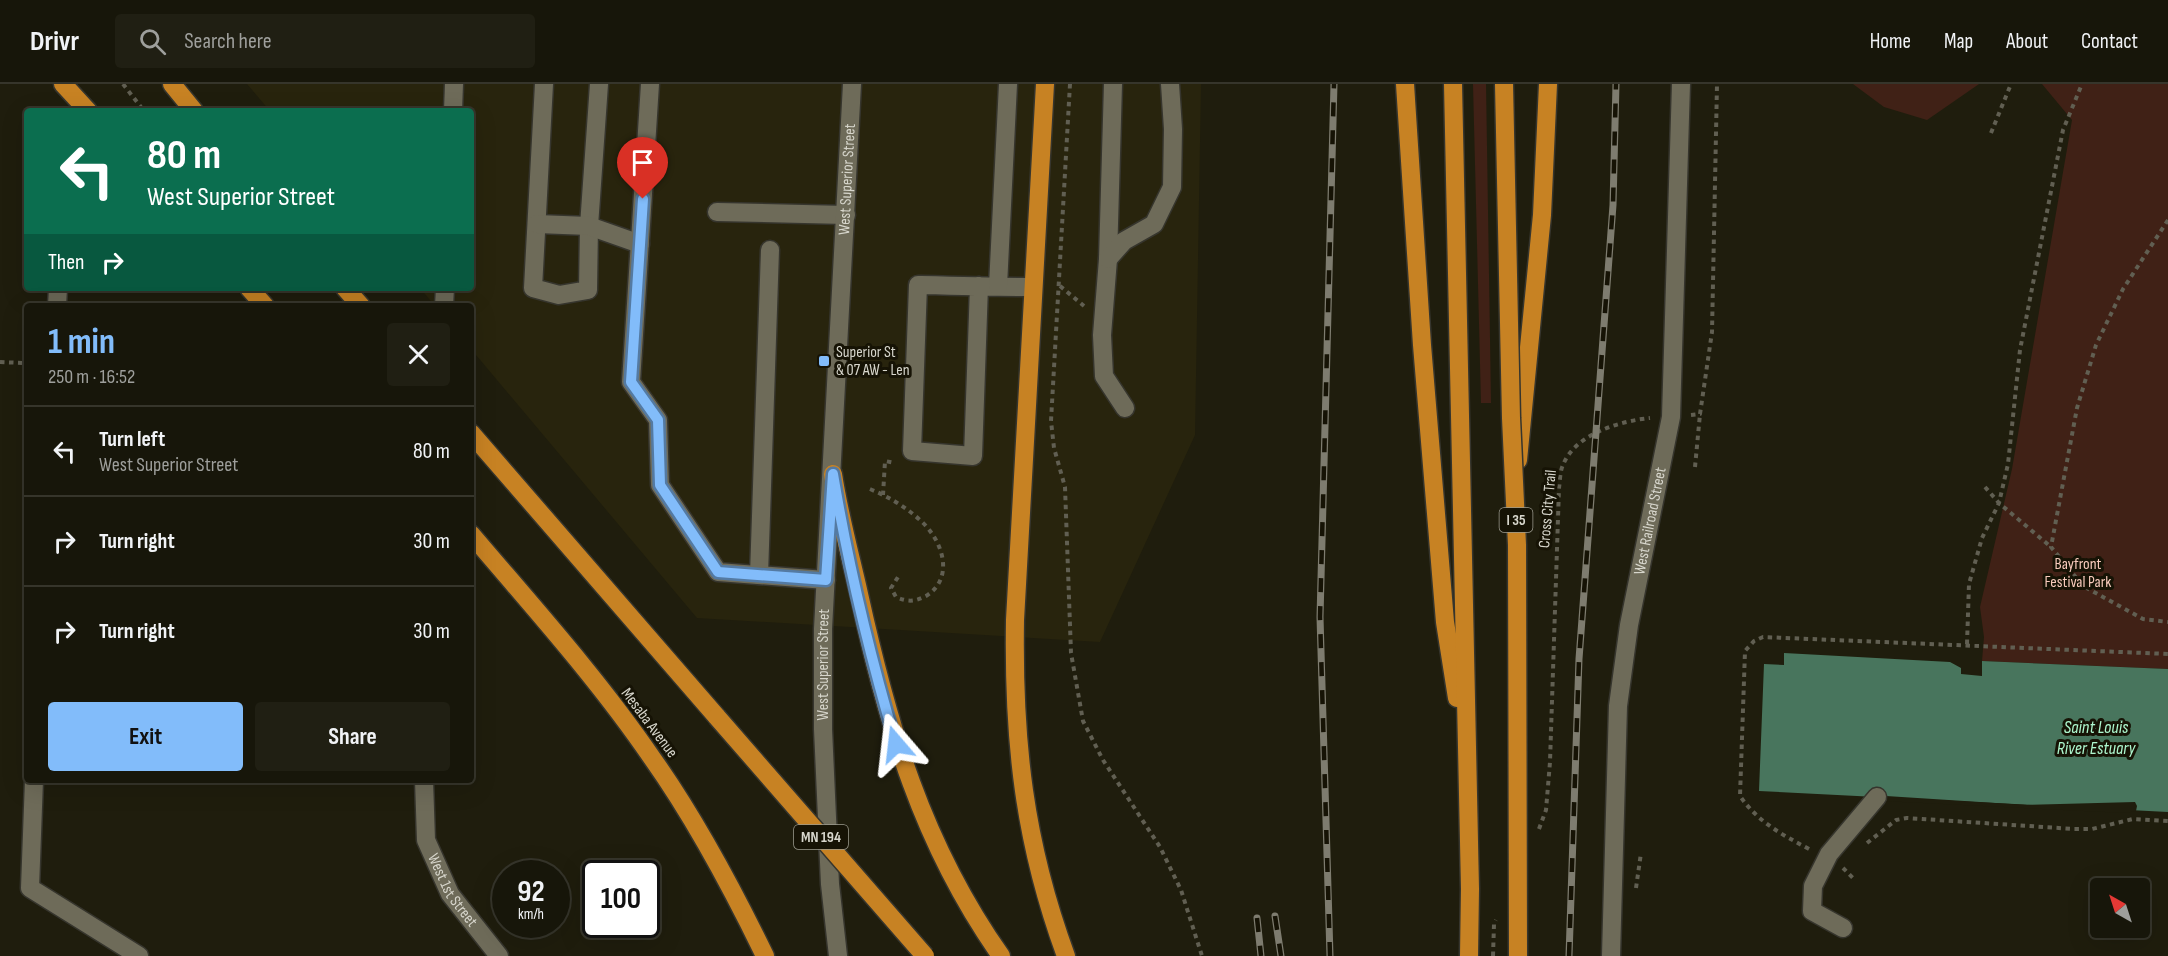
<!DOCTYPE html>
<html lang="en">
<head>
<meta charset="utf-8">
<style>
  :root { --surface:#17160a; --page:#201f13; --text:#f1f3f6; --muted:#9e9f9c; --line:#36352b; --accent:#82bcfa }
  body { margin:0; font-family:"Sofia Sans Condensed",sans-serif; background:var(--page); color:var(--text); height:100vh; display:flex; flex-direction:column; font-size:22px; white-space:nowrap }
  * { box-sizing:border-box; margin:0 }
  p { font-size:20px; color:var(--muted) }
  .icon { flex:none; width:33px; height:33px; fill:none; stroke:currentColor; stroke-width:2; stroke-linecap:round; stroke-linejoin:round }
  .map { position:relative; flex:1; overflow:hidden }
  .drawer { position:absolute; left:24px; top:219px; width:450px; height:480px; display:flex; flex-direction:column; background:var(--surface); border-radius:6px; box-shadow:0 6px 24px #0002,0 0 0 2px var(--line) }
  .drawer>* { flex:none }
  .guide { position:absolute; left:24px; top:24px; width:450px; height:183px; border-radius:6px; box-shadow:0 6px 24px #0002,0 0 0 2px var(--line); background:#0b6e4f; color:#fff; overflow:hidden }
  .needle { width:39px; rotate:321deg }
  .controls { position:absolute; left:2090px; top:794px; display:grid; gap:12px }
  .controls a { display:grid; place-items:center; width:60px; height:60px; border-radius:6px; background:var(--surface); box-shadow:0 6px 24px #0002,0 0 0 2px var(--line); font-size:30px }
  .speed { position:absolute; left:492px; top:776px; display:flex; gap:12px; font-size:30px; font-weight:700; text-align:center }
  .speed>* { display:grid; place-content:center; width:78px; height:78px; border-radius:50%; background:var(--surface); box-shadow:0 6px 24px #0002,0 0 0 2px var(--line); line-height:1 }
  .speed small { font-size:15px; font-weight:400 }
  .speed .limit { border:3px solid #111; border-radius:9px; background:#fff; color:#111 }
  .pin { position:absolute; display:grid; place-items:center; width:51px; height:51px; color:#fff; margin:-62px -26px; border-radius:50% 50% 50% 0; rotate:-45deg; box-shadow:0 0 6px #0007 }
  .pin .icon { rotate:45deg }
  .me { position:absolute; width:66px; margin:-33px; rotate:343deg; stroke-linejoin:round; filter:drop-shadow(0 0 4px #0008) }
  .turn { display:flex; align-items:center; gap:21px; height:126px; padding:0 24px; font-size:27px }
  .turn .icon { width:78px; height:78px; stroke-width:2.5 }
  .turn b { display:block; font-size:42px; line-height:51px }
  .then { display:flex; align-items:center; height:57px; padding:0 24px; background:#0003; gap:12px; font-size:22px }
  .round { display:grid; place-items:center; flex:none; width:63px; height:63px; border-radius:6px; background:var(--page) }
  .overview { display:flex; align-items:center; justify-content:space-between; height:102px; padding:0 24px }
  h1 { font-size:36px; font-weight:700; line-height:45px; color:var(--accent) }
  .action { display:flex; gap:12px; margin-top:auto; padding:12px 24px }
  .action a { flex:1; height:69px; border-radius:6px; background:var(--accent); color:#111; font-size:24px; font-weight:700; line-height:69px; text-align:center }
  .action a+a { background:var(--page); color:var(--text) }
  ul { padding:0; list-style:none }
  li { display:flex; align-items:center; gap:18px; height:90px; padding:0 24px; border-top:2px solid var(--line) }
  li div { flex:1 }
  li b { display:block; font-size:22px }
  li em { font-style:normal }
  header { display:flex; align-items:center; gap:36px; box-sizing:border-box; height:84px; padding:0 30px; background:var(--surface); border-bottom:2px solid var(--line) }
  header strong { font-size:28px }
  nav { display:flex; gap:33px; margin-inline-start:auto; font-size:21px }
  .search { width:420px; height:54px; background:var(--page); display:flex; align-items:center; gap:15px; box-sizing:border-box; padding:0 21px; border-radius:6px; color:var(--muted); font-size:22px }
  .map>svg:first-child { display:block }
  .built { fill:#28240d }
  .green { fill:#402116 }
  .water { fill:#48755d }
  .pier { fill:#1f1d0d }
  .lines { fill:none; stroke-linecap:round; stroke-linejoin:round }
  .minor-casing { stroke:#36352d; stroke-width:21 }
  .highway-casing { stroke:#36352d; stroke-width:21 }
  .path { stroke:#615f52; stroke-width:4; stroke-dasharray:4.5 4.5; stroke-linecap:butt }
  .minor { stroke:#6e6b59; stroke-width:18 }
  .highway { stroke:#c78223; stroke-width:18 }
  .rail-casing { stroke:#7e7c6f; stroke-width:7 }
  .rail { stroke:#161305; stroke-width:4.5; stroke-dasharray:14; stroke-linecap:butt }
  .highway-bridge-casing { stroke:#36352d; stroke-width:21; stroke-linecap:butt }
  .highway-bridge { stroke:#c78223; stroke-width:18 }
  .route-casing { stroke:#547aa2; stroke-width:15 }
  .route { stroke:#82bcfa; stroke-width:10 }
  .poi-dot { fill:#82bcfa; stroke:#161305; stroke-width:2 }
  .labels { text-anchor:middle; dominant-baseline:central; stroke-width:6; stroke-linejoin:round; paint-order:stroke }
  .shield { fill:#161305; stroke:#9d9c90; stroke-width:1.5 }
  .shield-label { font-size:15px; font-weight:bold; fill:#d7d6cc }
  .street-label { font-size:16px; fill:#d7d6cc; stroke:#161305 }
  .poi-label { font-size:16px; fill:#d7d6cc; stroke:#161305; text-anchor:start }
  .park-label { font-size:16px; fill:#f8cbbc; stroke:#161305 }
  .water-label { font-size:18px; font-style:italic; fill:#aef8cf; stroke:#161305 }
</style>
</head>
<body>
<header>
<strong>Drivr</strong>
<div class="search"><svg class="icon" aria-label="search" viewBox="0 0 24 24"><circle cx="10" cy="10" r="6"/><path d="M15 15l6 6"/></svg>Search here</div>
<nav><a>Home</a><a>Map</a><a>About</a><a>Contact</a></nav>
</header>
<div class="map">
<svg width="2168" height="872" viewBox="0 0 2168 872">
  <rect width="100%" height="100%" fill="#1f1d0d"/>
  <polygon class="built" points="247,0 1201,0 1195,351 1100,558 697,534 471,265 471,222 435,222 420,204 471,204 471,27 270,27"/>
  <g class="green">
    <polygon points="1473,0 1486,0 1491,319 1481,319"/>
    <polygon points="1853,0 1979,0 1927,36 1884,23"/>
    <polygon points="2042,0 2168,0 2168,585 1982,577 1984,553 1980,523 2012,385 2072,36"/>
  </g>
  <polygon class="water" points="1784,569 1950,578 1961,584 1961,590 1982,592 1982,577 2168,585 2168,728 1759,707 1764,580 1784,581"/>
  <polygon class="pier" points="1886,712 2027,721 2135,718 2137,722 2136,727 2126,729 1882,717"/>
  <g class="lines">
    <defs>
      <g id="minor">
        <polyline points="544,0 533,204 559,211 588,206 589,142 599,0"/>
        <polyline points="650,0 631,298 658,336 660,401 718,488 826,496"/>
        <polyline points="1113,0 1108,175 1102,251 1104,292 1125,324"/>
        <polyline points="453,27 454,0"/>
        <polyline points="717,128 846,131"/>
        <polyline points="537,140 589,142 640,160"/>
        <polyline points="1108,175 1124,157 1154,140 1172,103 1173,45 1170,0"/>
        <path d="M 979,202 L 973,372 L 912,367 L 918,201 C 957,202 995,203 1033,203"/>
        <polyline points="998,202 1008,0"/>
        <polyline points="57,222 58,204"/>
        <polyline points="444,222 445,204"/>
        <polyline points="759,491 770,166"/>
        <polyline points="34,696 30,804 139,872"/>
        <path id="s1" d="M 424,696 L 426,756 L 450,810 L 499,872"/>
        <polyline points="1843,844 1812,827 1813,802 1829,770 1877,713"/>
        <path id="s2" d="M 838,872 L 830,800 L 823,645 L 823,545 L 852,0"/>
        <path id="s3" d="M 1611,872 L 1618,622 L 1629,541 L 1671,333 L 1681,0"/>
      </g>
      <g id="highway">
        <polyline points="63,0 88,27"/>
        <polyline points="172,0 194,27"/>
        <path d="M 1045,0 L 1015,536 C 1013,657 1024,758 1066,872"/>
        <polyline points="1405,0 1422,261 1445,538 1457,614"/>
        <polyline points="1453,0 1470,805 1469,872"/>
        <polyline points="249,204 265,222"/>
        <polyline points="345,204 361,222"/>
        <polyline points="471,349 717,633"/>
        <polyline points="1518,376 1542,131 1548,0"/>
        <path d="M 833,390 C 839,430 850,470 859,510 C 888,642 922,760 1001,872"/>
        <path d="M 471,450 C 533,523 598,595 652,674 C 696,736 732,804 765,872"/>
      </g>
    </defs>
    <use href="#minor" class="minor-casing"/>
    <use href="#highway" class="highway-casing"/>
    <g class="path">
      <polyline points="123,0 144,27"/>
      <polyline points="1070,0 1051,337 1054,364 1065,403 1071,569 1083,637 1103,676 1160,763 1181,806 1202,872"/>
      <polyline points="1991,49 2011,0"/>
      <polyline points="2168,136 2123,205 2096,261 2077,324 2051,463 2083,502 2143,535 2168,538"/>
      <polyline points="1060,202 1084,222"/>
      <polyline points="0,278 22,279"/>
      <polyline points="1691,331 1700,330 1712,248 1717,0"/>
      <polyline points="1695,383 1700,330"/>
      <polyline points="1985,403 1999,419 2051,463"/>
      <path d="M 870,405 C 889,413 906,423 921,437 C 943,457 955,494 926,512 C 914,518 908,518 896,513 L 891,504 L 898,493"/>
      <polyline points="883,411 885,377 895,379"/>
      <polyline points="1967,560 1969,500 1982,454 1999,419 2008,380 2020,266 2063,46 2082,0"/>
      <path d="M 1539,745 L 1546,726 L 1550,678 L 1559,404 C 1560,397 1560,387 1563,381 C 1575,350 1620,337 1650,334"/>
      <polyline points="1867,759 1896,736 1907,734 2074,745 2092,745 2133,735 2168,737"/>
      <path d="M 1809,765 C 1781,750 1758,738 1740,712 L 1745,567 L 1754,557 L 1763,553 L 2168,570"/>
      <polyline points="1843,784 1853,794"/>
      <polyline points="1636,804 1641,769"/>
      <polyline points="1493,872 1494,840 1496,836"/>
    </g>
    <use href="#minor" class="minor"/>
    <use href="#highway" class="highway"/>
    <defs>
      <g id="rail">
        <polyline points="1275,832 1281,872"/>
        <polyline points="1257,834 1261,872"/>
        <polyline points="1330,872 1320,533 1334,0"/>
        <polyline points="1569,872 1579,575 1613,121 1616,0"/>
      </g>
    </defs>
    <use href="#rail" class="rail-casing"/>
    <use href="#rail" class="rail"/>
    <defs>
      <g id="highway-bridge">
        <polyline points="1504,0 1511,334 1517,461 1518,872"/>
        <polyline points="717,633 925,872"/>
      </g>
    </defs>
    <use href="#highway-bridge" class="highway-bridge-casing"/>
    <use href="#highway-bridge" class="highway-bridge"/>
  </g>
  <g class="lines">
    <defs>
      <path id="route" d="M 643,115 L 631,298 L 658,336 L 660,401 L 718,488 L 826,496 L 833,390 C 848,480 870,572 896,660"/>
    </defs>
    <use href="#route" class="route-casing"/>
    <use href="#route" class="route"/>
  </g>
  <rect class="poi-dot" x="818" y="271" width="12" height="12" rx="3"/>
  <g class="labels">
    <g class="shield">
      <rect x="1499.5" y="424" width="33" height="24" rx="4.5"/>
      <rect x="794" y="741" width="54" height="24" rx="4.5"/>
    </g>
    <g class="shield-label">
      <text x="1516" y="436">I 35</text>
      <text x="821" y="753">MN 194</text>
    </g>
    <g class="street-label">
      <text stroke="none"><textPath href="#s2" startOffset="778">West Superior Street</textPath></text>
      <text transform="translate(1548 425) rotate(-85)">Cross City Trail</text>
      <text stroke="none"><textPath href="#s3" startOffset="438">West Railroad Street</textPath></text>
      <text stroke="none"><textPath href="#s2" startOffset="292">West Superior Street</textPath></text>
      <text transform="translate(649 639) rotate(53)">Mesaba Avenue</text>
      <text stroke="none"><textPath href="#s1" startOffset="117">West 1st Street</textPath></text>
    </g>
    <g class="poi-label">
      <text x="836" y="268">Superior St<tspan x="836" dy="18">&amp; 07 AW - Len</tspan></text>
    </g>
    <g class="park-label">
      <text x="2078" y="480">Bayfront<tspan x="2078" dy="18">Festival Park</tspan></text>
    </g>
    <g class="water-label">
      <text x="2096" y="643">Saint Louis<tspan x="2096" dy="21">River Estuary</tspan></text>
    </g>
  </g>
</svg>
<div class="controls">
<a><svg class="needle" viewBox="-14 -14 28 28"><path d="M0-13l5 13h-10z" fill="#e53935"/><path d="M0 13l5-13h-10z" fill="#9e9f9c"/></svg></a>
</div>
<div class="speed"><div>92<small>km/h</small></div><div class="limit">100</div></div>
<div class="pin" style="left:643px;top:115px;background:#d93025"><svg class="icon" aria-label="arrive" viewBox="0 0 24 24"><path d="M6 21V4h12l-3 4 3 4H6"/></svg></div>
<svg class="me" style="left:896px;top:660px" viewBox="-20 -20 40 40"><path d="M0-17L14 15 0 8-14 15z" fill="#82bcfa" stroke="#fff" stroke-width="4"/></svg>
<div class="guide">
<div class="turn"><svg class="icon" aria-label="left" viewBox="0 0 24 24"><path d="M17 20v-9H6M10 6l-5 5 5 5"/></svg><div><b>80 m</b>West Superior Street</div></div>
<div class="then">Then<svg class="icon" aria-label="right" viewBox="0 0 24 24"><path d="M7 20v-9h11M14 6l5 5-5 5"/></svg></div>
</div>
<section class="drawer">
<div class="overview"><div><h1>1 min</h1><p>250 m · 16:52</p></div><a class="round"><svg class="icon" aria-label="close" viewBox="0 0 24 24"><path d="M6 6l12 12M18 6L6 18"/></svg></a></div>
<ul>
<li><svg class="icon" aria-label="left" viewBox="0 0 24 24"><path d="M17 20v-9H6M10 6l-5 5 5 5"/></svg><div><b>Turn left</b><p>West Superior Street</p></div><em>80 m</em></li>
<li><svg class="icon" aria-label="right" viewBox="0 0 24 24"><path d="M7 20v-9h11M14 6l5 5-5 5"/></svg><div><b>Turn right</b></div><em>30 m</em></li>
<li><svg class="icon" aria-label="right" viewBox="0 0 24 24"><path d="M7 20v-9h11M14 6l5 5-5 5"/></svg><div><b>Turn right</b></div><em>30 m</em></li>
</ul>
<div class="action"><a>Exit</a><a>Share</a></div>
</section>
</div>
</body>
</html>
